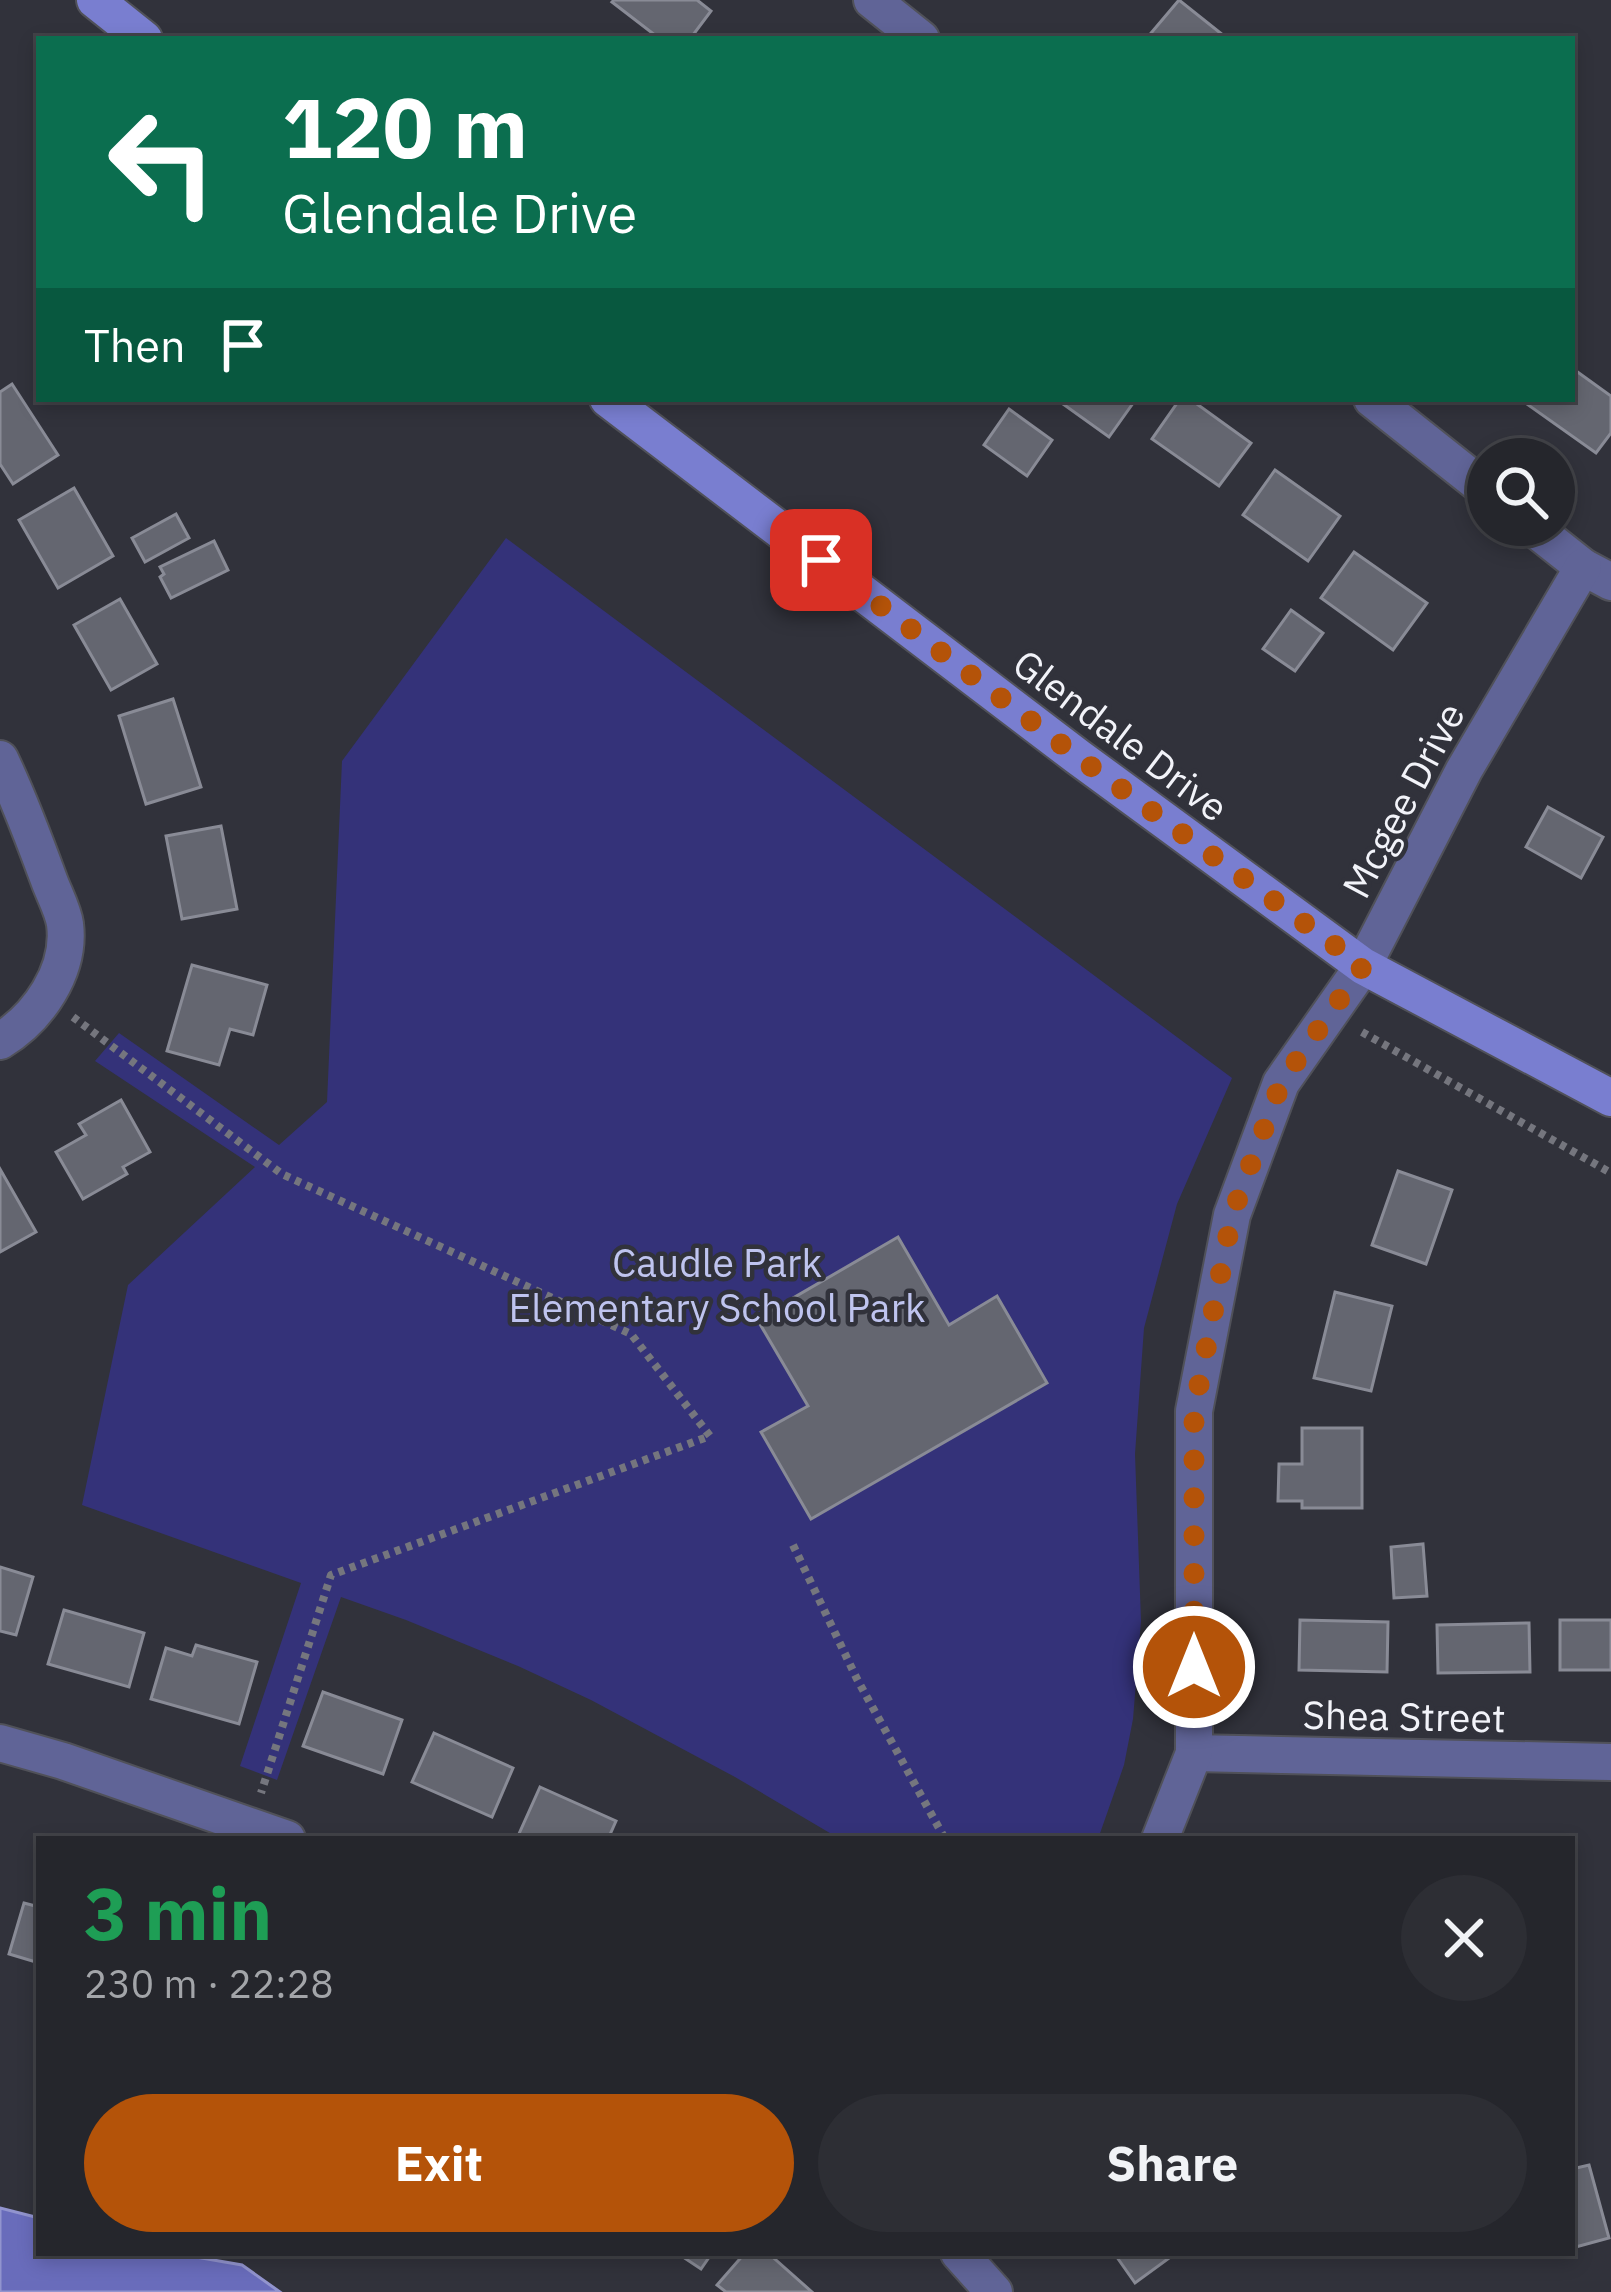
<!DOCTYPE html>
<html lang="en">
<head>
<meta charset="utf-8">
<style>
  :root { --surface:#25262c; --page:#2d2e34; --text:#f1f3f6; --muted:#a3a5a9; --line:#424348; --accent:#b45309 }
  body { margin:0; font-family:"IBM Plex Sans",sans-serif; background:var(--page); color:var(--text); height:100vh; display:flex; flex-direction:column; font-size:45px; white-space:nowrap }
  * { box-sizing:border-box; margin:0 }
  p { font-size:39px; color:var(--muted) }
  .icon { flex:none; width:66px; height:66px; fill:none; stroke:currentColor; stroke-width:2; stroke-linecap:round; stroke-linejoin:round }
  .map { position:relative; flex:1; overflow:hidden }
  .sheet { position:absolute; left:36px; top:1836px; width:1539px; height:420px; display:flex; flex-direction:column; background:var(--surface); border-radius:0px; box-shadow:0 6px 18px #0003,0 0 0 3px var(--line) }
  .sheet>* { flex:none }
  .guide { position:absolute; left:36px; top:36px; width:1539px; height:366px; border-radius:0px; box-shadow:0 6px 18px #0003,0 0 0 3px var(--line); background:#0b6e4f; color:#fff; overflow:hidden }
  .fabs { position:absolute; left:1467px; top:438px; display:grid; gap:24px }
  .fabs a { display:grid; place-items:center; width:108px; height:108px; border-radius:50%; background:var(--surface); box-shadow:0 6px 18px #0003,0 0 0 3px var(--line); font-size:60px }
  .pin { position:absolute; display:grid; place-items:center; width:102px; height:102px; color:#fff; margin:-51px; border-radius:24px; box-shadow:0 6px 18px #0006 }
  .me { position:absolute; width:132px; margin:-66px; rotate:0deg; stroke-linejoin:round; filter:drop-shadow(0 0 9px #0008) }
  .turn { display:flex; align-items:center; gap:42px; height:252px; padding:0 48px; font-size:54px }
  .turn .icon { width:156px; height:156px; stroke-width:2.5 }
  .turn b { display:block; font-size:84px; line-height:102px }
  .then { display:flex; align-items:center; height:114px; padding:0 48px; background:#0003; gap:24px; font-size:45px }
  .round { display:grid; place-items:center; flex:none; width:126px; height:126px; border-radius:63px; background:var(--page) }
  .headline { display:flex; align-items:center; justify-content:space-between; height:204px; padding:0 48px }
  h1 { font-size:72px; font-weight:700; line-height:90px; color:#1e9e55 }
  .action { display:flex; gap:24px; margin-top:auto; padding:24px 48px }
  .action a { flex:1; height:138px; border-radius:72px; background:var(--accent); color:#fff; font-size:48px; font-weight:700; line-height:138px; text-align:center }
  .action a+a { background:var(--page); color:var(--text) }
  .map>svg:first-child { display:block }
  .green { fill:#343279 }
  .water { fill:#696cbb; stroke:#9294ce; stroke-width:3 }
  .building { fill:#646670; stroke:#898b96; stroke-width:3 }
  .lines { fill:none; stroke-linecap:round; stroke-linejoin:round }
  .street-casing { stroke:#505159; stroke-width:40 }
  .secondary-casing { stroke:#505159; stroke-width:40 }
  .path { stroke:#75767e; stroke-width:8; stroke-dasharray:6 6; stroke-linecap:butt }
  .street { stroke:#606497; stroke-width:36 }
  .secondary { stroke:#797ed0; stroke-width:36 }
  .route { stroke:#b45309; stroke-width:21; stroke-dasharray:0 37.8 }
  .labels { text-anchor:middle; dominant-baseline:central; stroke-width:9; stroke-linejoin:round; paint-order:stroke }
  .street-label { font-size:39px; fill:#f2f3f9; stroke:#31323b }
  .park-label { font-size:39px; fill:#bfc4ef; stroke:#31323b }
</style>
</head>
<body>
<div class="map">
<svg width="1611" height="2292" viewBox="0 0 1611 2292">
  <rect width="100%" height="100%" fill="#31323b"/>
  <polygon class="green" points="506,538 1232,1078 1177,1204 1144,1328 1135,1454 1141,1621 1133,1719 1124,1765 1098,1839 840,1839 735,1777 591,1700 518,1666 406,1620 341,1597 277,1780 240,1766 301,1583 82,1505 128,1285 255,1167 95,1061 119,1033 279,1145 327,1102 342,761"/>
  <polygon class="water" points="0,2208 39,2218 39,2253 173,2253 242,2265 280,2292 0,2292"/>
  <g class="building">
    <polygon points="614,0 697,0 711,11 690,39 660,39 612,2"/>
    <polygon points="1179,0 1228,39 1146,39"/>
    <polygon points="1572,368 1611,396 1611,433 1596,453 1524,402 1527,399 1572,399"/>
    <polygon points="12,384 58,455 13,484 0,464 0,392"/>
    <polygon points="1056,399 1136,399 1109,437"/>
    <polygon points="1180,399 1190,399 1251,443 1219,486 1152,439"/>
    <polygon points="1009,409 1052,440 1027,476 984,445"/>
    <polygon points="1275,470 1340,516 1308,561 1243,515"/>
    <polygon points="74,488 113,556 58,588 19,520"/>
    <polygon points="176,514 189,538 145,562 132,538"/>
    <polygon points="214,541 228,570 171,598 160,577 164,574 160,567"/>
    <polygon points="1354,552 1427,603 1393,650 1321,598"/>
    <polygon points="120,599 157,664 111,690 74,625"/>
    <polygon points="1291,610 1323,633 1295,671 1263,649"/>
    <polygon points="173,699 201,787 146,804 119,716"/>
    <polygon points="1548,807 1603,837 1581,878 1526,847"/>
    <polygon points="221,826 237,909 182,919 166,836"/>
    <polygon points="192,965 267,985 253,1035 230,1029 219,1065 167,1051"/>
    <polygon points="121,1100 150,1152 123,1167 127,1174 83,1199 56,1152 86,1135 79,1124"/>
    <polygon points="0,1169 36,1232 0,1252"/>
    <polygon points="1398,1171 1452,1190 1426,1264 1372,1245"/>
    <polygon points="898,1237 949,1325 997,1296 1047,1383 811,1519 761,1432 808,1406 757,1319"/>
    <polygon points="1335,1292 1392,1306 1371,1391 1314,1378"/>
    <polygon points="1302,1428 1362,1428 1362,1508 1302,1508 1302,1501 1278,1501 1279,1464 1302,1464"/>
    <polygon points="1423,1544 1427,1596 1394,1598 1391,1547"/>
    <polygon points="0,1567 33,1577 16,1635 0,1631"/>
    <polygon points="64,1610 144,1633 129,1687 48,1664"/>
    <polygon points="1300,1620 1388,1622 1387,1672 1299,1670"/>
    <rect x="1560" y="1620" width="51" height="50"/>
    <polygon points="1529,1623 1530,1672 1438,1673 1437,1625"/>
    <polygon points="196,1645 257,1662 239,1724 151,1699 166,1648 192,1656"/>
    <polygon points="323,1692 402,1720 383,1774 303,1746"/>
    <polygon points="434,1733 513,1768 492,1817 412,1782"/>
    <polygon points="540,1787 616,1821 608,1839 524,1839 518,1836"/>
    <polygon points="24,1903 39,1907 39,1963 9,1954"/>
    <polygon points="1589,2165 1609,2238 1572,2248 1572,2169"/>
    <polygon points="677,2253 712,2253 701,2269"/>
    <polygon points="745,2253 768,2253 812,2292 726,2292 717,2285"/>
    <polygon points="1114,2253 1176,2253 1135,2283"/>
  </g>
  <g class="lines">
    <defs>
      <g id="street">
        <polyline points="872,0 921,39"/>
        <polyline points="1372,399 1488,491"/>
        <polyline points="1530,525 1583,567 1611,582"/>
        <path d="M 0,759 C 19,799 34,839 49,880 C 54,894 63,910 65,924 C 71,971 38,1018 0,1041"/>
        <polyline points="0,1743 63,1761 287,1839"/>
        <polyline points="1194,1753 1611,1762"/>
        <polyline points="1160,1839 1194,1753 1194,1411 1232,1215 1281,1083 1363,966 1464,770 1583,567"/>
        <polyline points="959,2253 994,2292"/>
      </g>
      <g id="secondary">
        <polyline points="95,0 144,39"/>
        <polyline points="608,399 1078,757 1363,966 1611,1098"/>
      </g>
    </defs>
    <use href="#street" class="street-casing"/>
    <use href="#secondary" class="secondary-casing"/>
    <g class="path">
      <polyline points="73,1017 282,1174 631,1334 710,1436 331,1575 261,1793"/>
      <polyline points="1362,1032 1611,1173"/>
      <polyline points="793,1545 857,1679 945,1839"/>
    </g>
    <use href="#street" class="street"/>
    <use href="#secondary" class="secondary"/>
  </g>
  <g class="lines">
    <polyline class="route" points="821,560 1078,757 1363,966 1281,1083 1232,1215 1194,1411 1194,1667"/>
  </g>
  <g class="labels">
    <g class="street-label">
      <text transform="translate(1121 735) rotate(37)">Glendale Drive</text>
      <text transform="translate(1403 800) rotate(-62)">Mcgee Drive</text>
      <text transform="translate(1404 1716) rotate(1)">Shea Street</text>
    </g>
    <g class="park-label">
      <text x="717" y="1262">Caudle Park<tspan x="717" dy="45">Elementary School Park</tspan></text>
    </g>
  </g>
</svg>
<div class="fabs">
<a><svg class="icon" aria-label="search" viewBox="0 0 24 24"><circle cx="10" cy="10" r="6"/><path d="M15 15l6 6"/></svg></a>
</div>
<div class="pin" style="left:821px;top:560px;background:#d93025"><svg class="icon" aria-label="arrive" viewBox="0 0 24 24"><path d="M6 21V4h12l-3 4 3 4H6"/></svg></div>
<svg class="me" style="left:1194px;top:1667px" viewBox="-20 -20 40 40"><circle r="17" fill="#b45309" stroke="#fff" stroke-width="3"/><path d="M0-11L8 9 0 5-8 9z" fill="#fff"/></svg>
<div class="guide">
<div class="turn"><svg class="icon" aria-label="left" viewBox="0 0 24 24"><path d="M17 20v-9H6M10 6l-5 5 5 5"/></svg><div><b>120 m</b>Glendale Drive</div></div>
<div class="then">Then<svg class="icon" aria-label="arrive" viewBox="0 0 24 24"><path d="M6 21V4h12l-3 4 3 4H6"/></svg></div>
</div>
<section class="sheet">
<div class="headline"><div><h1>3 min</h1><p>230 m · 22:28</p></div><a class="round"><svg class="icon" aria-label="close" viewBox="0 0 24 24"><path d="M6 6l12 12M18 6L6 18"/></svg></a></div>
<div class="action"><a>Exit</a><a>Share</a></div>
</section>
</div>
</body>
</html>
